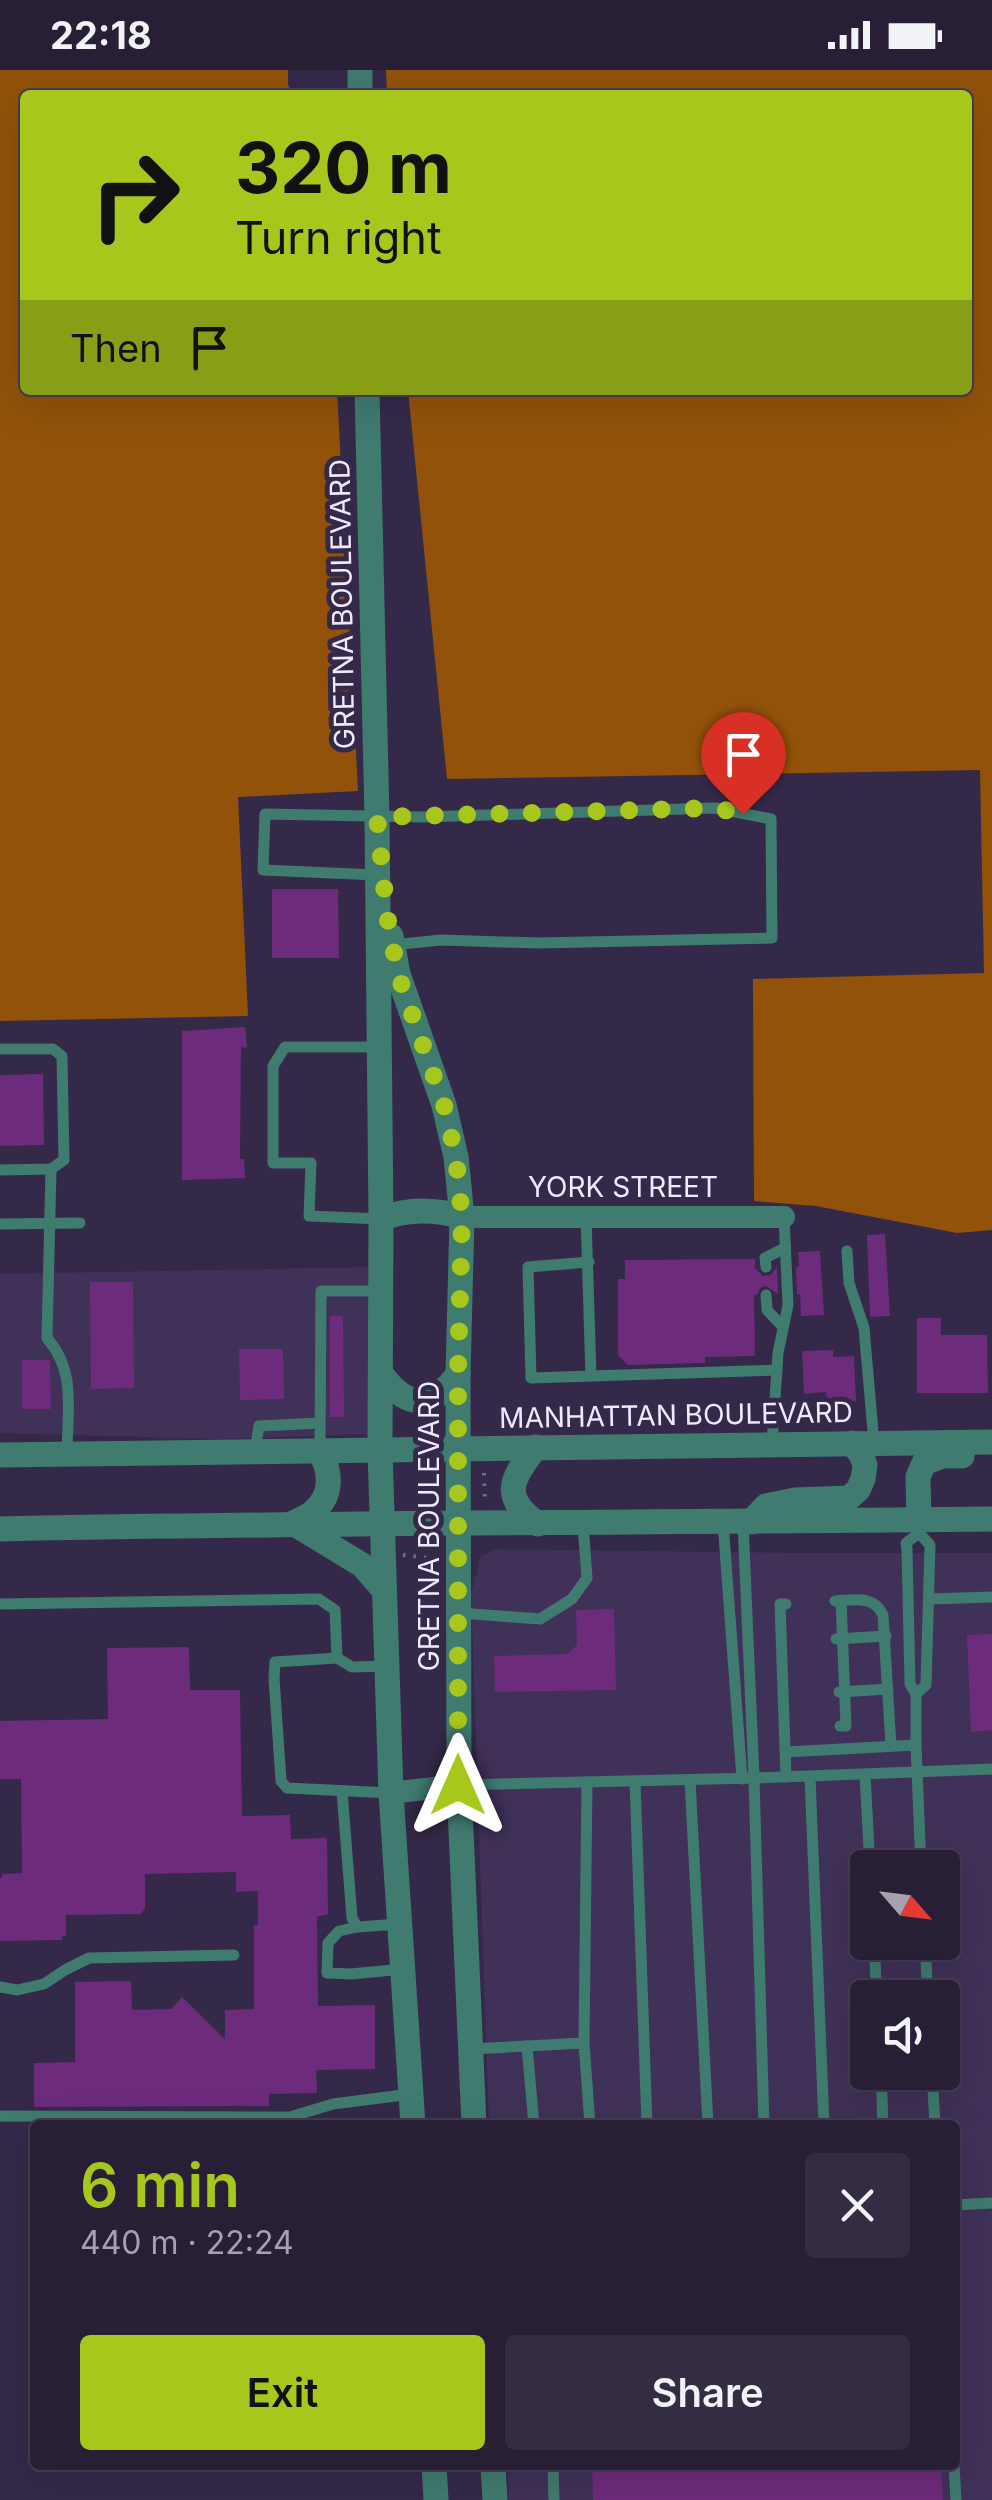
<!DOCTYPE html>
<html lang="en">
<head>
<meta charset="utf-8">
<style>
  :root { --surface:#281f37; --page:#342c42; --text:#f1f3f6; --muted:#a5a2ad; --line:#443d52; --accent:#a8c71c }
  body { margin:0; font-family:Inter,sans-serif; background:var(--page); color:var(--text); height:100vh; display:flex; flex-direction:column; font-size:38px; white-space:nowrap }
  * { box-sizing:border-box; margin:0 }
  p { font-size:32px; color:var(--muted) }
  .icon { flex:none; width:55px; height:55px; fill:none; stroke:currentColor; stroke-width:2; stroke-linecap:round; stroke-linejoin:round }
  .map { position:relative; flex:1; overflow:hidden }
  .sheet { position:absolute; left:30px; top:2050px; width:930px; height:350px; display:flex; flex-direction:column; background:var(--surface); border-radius:10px; box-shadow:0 10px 40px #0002,0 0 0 2px var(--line) }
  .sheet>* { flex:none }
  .banner { position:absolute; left:20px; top:20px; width:952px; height:305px; border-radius:10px; box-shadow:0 10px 40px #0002,0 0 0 2px var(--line); background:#a8c71c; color:#111; overflow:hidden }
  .needle { width:65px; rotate:118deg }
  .controls { position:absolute; left:850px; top:1780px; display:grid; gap:20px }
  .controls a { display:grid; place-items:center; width:110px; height:110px; border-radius:10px; background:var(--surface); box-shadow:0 10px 40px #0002,0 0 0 2px var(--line); font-size:50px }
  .pin { position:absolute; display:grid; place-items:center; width:85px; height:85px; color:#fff; margin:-102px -42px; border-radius:50% 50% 50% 0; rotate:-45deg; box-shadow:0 0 10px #0007 }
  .pin .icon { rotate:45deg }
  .me { position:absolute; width:110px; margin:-55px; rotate:0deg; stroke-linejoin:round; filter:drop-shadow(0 0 8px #0008) }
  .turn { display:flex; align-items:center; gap:35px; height:210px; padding:0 50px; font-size:45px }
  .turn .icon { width:130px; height:130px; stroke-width:2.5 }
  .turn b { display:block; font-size:70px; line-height:85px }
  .then { display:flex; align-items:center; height:95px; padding:0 50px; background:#0003; gap:20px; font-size:38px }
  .round { display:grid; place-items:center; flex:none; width:105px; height:105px; border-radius:10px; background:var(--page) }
  .head { display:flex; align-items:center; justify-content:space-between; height:170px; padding:0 50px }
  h1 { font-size:60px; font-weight:600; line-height:75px; color:var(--accent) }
  .button { display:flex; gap:20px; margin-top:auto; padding:20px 50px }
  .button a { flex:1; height:115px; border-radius:10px; background:var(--accent); color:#111; font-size:40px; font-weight:600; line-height:115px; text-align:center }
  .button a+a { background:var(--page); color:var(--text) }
  .status { display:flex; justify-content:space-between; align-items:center; height:70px; padding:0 50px; background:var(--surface); direction:ltr }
  .status svg { height:28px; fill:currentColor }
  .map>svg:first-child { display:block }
  .built { fill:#403158; fill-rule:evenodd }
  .forest { fill:#92520a }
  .building { fill:#6d2b7b }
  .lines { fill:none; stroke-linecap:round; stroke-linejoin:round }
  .path { stroke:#766c88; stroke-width:4; stroke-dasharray:2.5 8; stroke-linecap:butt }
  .service { stroke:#407b70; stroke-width:11 }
  .minor { stroke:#407b70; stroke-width:22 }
  .tertiary { stroke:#407b70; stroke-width:25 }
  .route { stroke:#a8c71c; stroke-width:18; stroke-dasharray:0 32.4 }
  .labels { text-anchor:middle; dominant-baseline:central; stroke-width:10; stroke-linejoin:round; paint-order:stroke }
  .street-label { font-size:28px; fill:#f0e9fe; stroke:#352949 }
</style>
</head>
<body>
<div class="status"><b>22:18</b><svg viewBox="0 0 49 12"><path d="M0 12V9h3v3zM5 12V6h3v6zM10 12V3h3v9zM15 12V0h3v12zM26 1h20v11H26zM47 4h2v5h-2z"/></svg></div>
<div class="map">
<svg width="992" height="2430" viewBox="0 0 992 2430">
  <rect width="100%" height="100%" fill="#352949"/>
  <g class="built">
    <polygon points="368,1197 369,1364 221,1369 0,1363 0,1204"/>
    <path d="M 495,1479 L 795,1483 L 992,1483 L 992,2430 L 509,2430 L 507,2395 L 955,2395 L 955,2055 L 489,2055 L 471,1524 L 480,1487 ZM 868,1798 L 942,1798 L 942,1872 L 868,1872 ZM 868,1928 L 942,1928 L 942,2002 L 868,2002 Z"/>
  </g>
  <g class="forest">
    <polygon points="0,0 288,0 288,15 294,25 25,25 25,320 337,320 358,721 238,727 248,946 0,951"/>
    <polygon points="386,0 992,0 992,1160 957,1163 816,1136 754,1131 753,909 984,903 980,700 447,709 408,320 968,320 968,25 387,25"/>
  </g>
  <g class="building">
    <polygon points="272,819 338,819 339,888 272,888"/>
    <polygon points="245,957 247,978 241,977 240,1089 244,1089 245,1108 182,1110 182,961"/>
    <polygon points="43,1004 44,1075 0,1076 0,1005"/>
    <polygon points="885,1164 890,1246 870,1247 867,1165"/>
    <polygon points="820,1181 824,1245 801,1246 800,1224 797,1224 796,1197 799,1197 798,1182"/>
    <polygon points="755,1189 755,1198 763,1206 771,1205 777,1197 778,1224 766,1216 760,1218 757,1225 754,1225 755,1286 705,1287 705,1293 628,1295 618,1285 618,1209 625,1209 625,1190"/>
    <polygon points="90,1212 133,1212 134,1318 91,1319"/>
    <polygon points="330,1246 343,1246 344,1347 330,1347"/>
    <polygon points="917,1248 941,1248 941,1265 987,1265 988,1323 917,1323"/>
    <polygon points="239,1279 283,1279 284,1329 240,1330"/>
    <polygon points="833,1280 833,1287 854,1286 856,1331 827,1332 826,1322 804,1324 802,1281"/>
    <polygon points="22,1290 50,1290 51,1339 22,1339"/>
    <polygon points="614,1539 616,1620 495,1622 494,1586 567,1584 577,1575 576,1540"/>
    <polygon points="992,1564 992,1660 971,1662 967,1565"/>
    <polygon points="189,1577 190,1620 240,1620 242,1746 290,1745 291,1769 327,1768 328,1844 317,1847 318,1936 375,1935 375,1999 316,2000 317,2023 269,2024 269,2036 34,2037 34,1993 75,1992 75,1912 131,1911 132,1940 171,1939 182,1927 225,1969 225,1940 254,1939 254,1855 258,1855 258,1821 236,1822 236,1802 145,1804 145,1839 140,1844 66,1845 66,1866 62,1866 62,1870 0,1871 0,1808 2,1808 2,1804 22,1803 21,1709 0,1709 0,1651 108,1649 107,1578"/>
    <polygon points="592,2395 941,2395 943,2430 593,2430"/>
  </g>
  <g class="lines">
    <g class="path">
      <polyline points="484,1403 485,1433"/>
      <polyline points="403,1485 438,1489"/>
    </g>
    <g class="service">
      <polyline points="377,805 263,800 265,744 423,747 715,738 771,749 772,868 538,873 441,870 392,875"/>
      <polyline points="380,977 285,977 273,996 273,1093 311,1093 309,1146 381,1149"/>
      <polyline points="0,979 53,979 62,986 64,1090 51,1099 0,1100"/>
      <path d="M 51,1099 L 47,1268 C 77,1302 67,1343 67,1385"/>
      <polyline points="586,1147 591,1306 531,1308 528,1197 589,1192"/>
      <polyline points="0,1154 80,1153"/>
      <polyline points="847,1181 849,1213 864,1258 874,1373"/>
      <polyline points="766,1197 765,1188 785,1178"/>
      <polyline points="766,1225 767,1240 783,1257"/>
      <polyline points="591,1306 777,1300"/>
      <polyline points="772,1374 778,1283 788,1235 784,1147"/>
      <polyline points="255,1381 259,1356 319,1353"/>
      <polyline points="320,1381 321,1221 382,1221"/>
      <polyline points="723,1452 742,1709"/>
      <polyline points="743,1452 754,1708 764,2055"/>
      <polyline points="919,1463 906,1473 907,1479 910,1614 916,1624 916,1675 921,1798"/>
      <polyline points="929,1529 992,1527"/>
      <path d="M 835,1531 C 855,1530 874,1525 883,1545 L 891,1676"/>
      <polyline points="0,1534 319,1529 335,1540 337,1588 352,1597 387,1596"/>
      <polyline points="786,1534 780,1534 786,1707"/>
      <polyline points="459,1543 540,1549 572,1529 587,1508 583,1454"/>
      <polyline points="836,1569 886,1566"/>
      <polyline points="337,1588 275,1592 274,1608 281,1711 287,1718 391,1723"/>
      <polyline points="839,1622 888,1619"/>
      <polyline points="916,1624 926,1615 930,1475 919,1463 919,1457"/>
      <polyline points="840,1656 846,1656 841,1530"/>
      <polyline points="786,1682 916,1675"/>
      <polyline points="865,1705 870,1798"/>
      <polyline points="810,1707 824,2055"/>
      <polyline points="690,1710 708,2055"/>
      <polyline points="635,1711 647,2055"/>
      <polyline points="459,1715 754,1708 992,1699"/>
      <polyline points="342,1721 352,1848 357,1857"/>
      <polyline points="400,1854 357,1857 339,1861 328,1873 327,1903 351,1904 403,1899"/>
      <polyline points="874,1872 877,1928"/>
      <polyline points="925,1872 928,1928"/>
      <polyline points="0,1917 17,1920 44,1914 65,1900 89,1888 234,1885"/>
      <polyline points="584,1973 587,1712"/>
      <polyline points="527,1976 534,2055"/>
      <polyline points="470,1979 584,1973 590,2055"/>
      <polyline points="881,2002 883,2055"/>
      <polyline points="932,2002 935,2055"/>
      <polyline points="0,2046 290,2047 333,2034 411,2024"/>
      <polyline points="955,2135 992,2133"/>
      <polyline points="553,2395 554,2430"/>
      <polyline points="954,2395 956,2430"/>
    </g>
    <g class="minor">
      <polyline points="462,1147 784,1147"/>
      <polyline points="391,1723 459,1715"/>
    </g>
    <g class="tertiary">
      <polyline points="360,25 360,0"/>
      <polyline points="367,320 377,747 381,1149 380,1381 391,1723 413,2055"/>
      <polyline points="391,866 398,904 444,1035 456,1087 462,1147 458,1304 459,1715 474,2055"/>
      <path d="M 381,1149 C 408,1138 434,1139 462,1147"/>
      <path d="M 382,1305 C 408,1340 433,1339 458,1304"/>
      <path d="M 536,1377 C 511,1409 500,1427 538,1454"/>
      <path d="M 320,1382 C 331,1401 333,1425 314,1441 C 309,1446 299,1450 293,1453 L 362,1495 L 384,1520"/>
      <polyline points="0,1385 992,1372"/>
      <polyline points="919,1450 918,1407 924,1393 942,1386 962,1386"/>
      <polyline points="751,1452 766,1436 795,1430 849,1428 858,1420 863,1409 865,1395 861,1384 852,1373"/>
      <path d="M 0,1459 C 331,1452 661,1453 992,1449"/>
      <polyline points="434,2395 436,2430"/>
      <polyline points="493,2395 495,2430"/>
    </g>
  </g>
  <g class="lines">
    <polyline class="route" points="458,1715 458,1304 462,1147 456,1087 444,1035 398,904 387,845 377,747 715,738 743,744"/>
  </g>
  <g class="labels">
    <g class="street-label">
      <text transform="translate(342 534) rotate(-91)">GRETNA BOULEVARD</text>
      <text x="623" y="1117">YORK STREET</text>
      <text transform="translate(676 1345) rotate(-1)">MANHATTAN BOULEVARD</text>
      <text transform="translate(429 1456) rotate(-90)">GRETNA BOULEVARD</text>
    </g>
  </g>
</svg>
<div class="controls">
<a><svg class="needle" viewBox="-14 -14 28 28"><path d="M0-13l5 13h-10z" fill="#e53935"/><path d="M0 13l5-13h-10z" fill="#a5a2ad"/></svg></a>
<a><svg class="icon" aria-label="sound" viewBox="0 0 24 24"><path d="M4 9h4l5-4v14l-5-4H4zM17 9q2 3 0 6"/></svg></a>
</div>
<div class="pin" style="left:743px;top:744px;background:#d93025"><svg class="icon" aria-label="arrive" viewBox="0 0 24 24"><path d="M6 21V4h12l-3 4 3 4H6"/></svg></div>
<svg class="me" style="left:458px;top:1715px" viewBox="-20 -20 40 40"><path d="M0-17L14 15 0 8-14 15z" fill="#a8c71c" stroke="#fff" stroke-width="4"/></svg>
<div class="banner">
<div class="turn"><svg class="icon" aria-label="right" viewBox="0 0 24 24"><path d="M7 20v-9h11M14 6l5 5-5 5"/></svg><div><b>320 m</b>Turn right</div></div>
<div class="then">Then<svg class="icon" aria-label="arrive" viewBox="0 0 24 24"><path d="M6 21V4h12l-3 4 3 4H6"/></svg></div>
</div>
<section class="sheet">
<div class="head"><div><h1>6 min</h1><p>440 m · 22:24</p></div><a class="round"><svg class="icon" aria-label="close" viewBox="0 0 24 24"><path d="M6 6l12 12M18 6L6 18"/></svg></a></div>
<div class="button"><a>Exit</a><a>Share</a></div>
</section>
</div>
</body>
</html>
